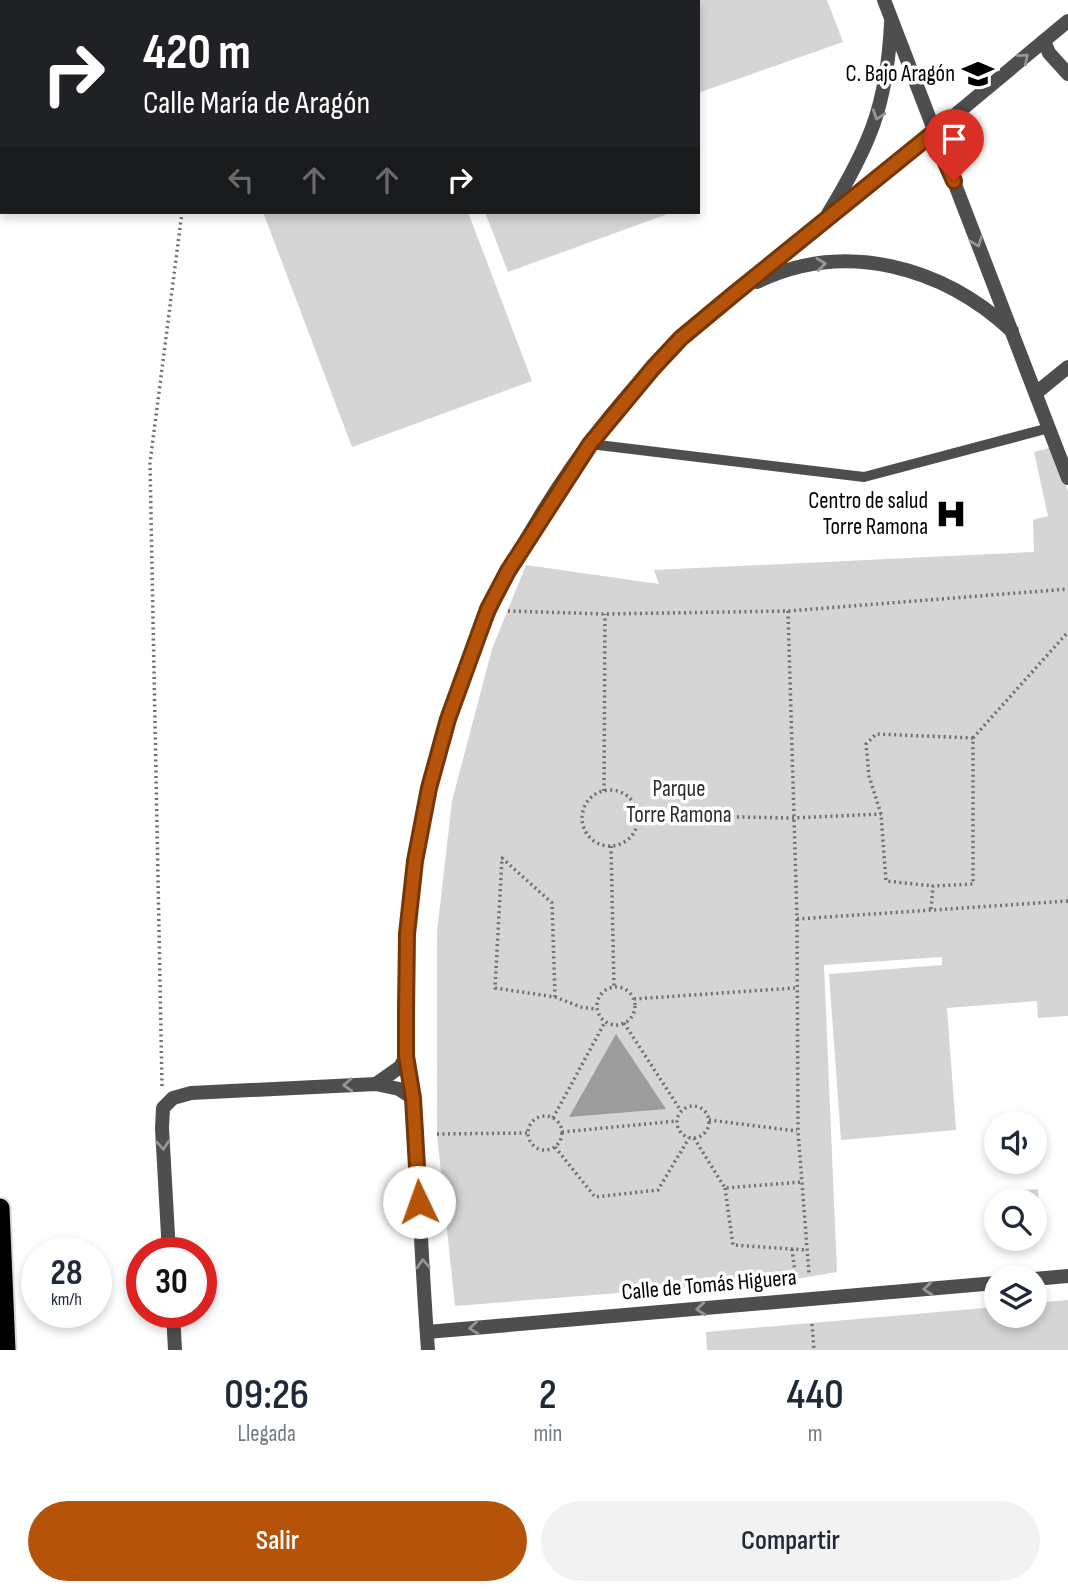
<!DOCTYPE html>
<html lang="es">
<head>
<meta charset="utf-8">
<style>
  :root { --surface:#fff; --page:#f2f2f3; --text:#1f2937; --muted:#747a83; --accent:#b45309 }
  body { margin:0; font-family:"Sofia Sans Condensed",sans-serif; background:var(--page); color:var(--text); height:100vh; display:flex; flex-direction:column; font-size:26px; white-space:nowrap }
  * { box-sizing:border-box; margin:0 }
  p { font-size:23px; color:var(--muted) }
  .icon { flex:none; width:38px; height:38px; fill:none; stroke:currentColor; stroke-width:2; stroke-linecap:round; stroke-linejoin:round }
  .map { position:relative; height:1350px; overflow:hidden }
  .drawer { display:flex; flex-direction:column; background:var(--surface); flex:1 }
  .drawer>* { flex:none }
  .banner { position:absolute; left:0px; top:0px; width:700px; height:214px; box-shadow:0 4px 10px #0003; background:#202124; color:#fff; overflow:hidden }
  .fabs { position:absolute; left:984px; top:1111px; display:grid; gap:14px }
  .fabs a { display:grid; place-items:center; width:63px; height:63px; border-radius:50%; background:var(--surface); box-shadow:0 4px 10px #0003; font-size:35px }
  .speed { position:absolute; left:21px; top:1237px; display:flex; gap:14px; font-size:35px; font-weight:700; text-align:center }
  .speed>* { display:grid; place-content:center; width:91px; height:91px; border-radius:50%; background:var(--surface); box-shadow:0 4px 10px #0003; line-height:1 }
  .speed small { font-size:18px; font-weight:400 }
  .speed .limit { border:10px solid #d22; background:#fff; color:#111 }
  .pin { position:absolute; display:grid; place-items:center; width:60px; height:60px; color:#fff; margin:-72px -30px; border-radius:50% 50% 50% 0; rotate:-45deg; box-shadow:0 0 7px #0007 }
  .pin .icon { rotate:45deg }
  .me { position:absolute; width:77px; margin:-38px; rotate:357deg; stroke-linejoin:round; filter:drop-shadow(0 0 5px #0008) }
  .turn { display:flex; align-items:center; gap:24px; height:147px; padding:0 28px; font-size:32px }
  .turn .icon { width:91px; height:91px; stroke-width:2.5 }
  .turn b { display:block; font-size:49px; line-height:60px }
  .lanes { display:flex; align-items:center; height:66px; padding:0 28px; background:#0003; justify-content:center; gap:35px; direction:ltr }
  .lanes .off { opacity:.35 }
  .eta { display:flex; justify-content:space-evenly; align-items:center; height:119px; text-align:center }
  .eta b { font-size:42px; font-weight:600; line-height:49px }
  .cta { display:flex; gap:14px; margin-top:auto; padding:14px 28px }
  .cta a { flex:1; height:80px; border-radius:42px; background:var(--accent); color:#fff; font-size:28px; font-weight:600; line-height:80px; text-align:center }
  .cta a+a { background:var(--page); color:var(--text) }
  .map>svg:first-child { display:block }
  .green { fill:#d5d5d5 }
  .water { fill:#9c9c9c }
  .lines { fill:none; stroke-linecap:round; stroke-linejoin:round }
  .trunk-casing { stroke:#dbdbdb; stroke-width:23 }
  .path { stroke:#707070; stroke-width:3.5; stroke-dasharray:2 3.5; stroke-linecap:butt }
  .service { stroke:#4e4e4e; stroke-width:10 }
  .pedestrian { stroke:#4e4e4e; stroke-width:14 }
  .minor { stroke:#4e4e4e; stroke-width:14 }
  .tertiary { stroke:#4e4e4e; stroke-width:14 }
  .trunk { stroke:#000; stroke-width:19 }
  .oneway { stroke:#959595 }
  .route-casing { stroke:#753606; stroke-width:18 }
  .route { stroke:#b45309; stroke-width:12 }
  .labels { text-anchor:middle; dominant-baseline:central; stroke-width:7; stroke-linejoin:round; paint-order:stroke }
  .poi-label { font-size:23px; fill:#000; stroke:#fff; text-anchor:end }
  .park-label { font-size:23px; fill:#2c2c2c; stroke:#fff }
  .street-label { font-size:23px; fill:#000; stroke:#fff }
</style>
</head>
<body>
<div class="map">
<svg width="1068" height="1350" viewBox="0 0 1068 1350">
  <rect width="100%" height="100%" fill="#fff"/>
  <g class="green">
    <polygon points="402,0 605,0 605,2 403,2"/>
    <polygon points="623,0 827,0 843,42 698,93 698,2"/>
    <polygon points="263,212 468,212 532,381 352,447"/>
    <polygon points="485,212 673,212 508,272"/>
    <polygon points="1052,447 1068,491 1068,1016 1038,1018 1037,1001 947,1008 956,1130 841,1140 829,974 942,965 942,957 824,965 837,1272 796,1279 455,1306 437,1134 437,932 452,801 492,649 526,565 659,584 654,570 1034,552 1033,520 1048,516 1034,452"/>
    <polygon points="1038,1189 1041,1235 1034,1236 1034,1200 1023,1200 1023,1190"/>
    <polygon points="1068,1300 1068,1350 707,1350 706,1332 996,1307 996,1316 1034,1316 1034,1303"/>
  </g>
  <polygon class="water" points="616,1034 666,1109 569,1117"/>
  <g class="lines">
    <defs>
      <g id="trunk">
        <polyline points="37,2 37,0"/>
        <polyline points="0,142 2,135"/>
        <polyline points="0,1208 6,1350"/>
      </g>
    </defs>
    <use href="#trunk" class="trunk-casing"/>
    <g class="path">
      <polyline points="221,2 222,0"/>
      <polyline points="508,611 605,614 788,611 1068,589"/>
      <polyline points="788,611 797,919 798,1131 809,1274"/>
      <polyline points="973,738 1068,632"/>
      <circle cx="610" cy="818" r="28"/>
      <polyline points="604,791 605,614"/>
      <polyline points="638,815 792,818 881,814"/>
      <polyline points="611,846 614,987"/>
      <polyline points="931,909 933,886 973,884 973,738 876,734 866,744 869,776 881,814 886,881 933,886"/>
      <polyline points="797,919 1068,901"/>
      <circle cx="616" cy="1006" r="19"/>
      <polyline points="555,997 552,903 502,858 495,988 555,997 581,1007 596,1009"/>
      <polyline points="634,999 795,988"/>
      <polyline points="624,1023 681,1111"/>
      <polyline points="162,1086 150,463 182,212"/>
      <circle cx="693" cy="1122" r="16"/>
      <circle cx="545" cy="1133" r="17"/>
      <polyline points="553,1118 605,1022"/>
      <polyline points="709,1120 797,1131"/>
      <polyline points="562,1132 677,1121"/>
      <polyline points="437,1134 528,1133"/>
      <polyline points="694,1138 725,1188 802,1182"/>
      <polyline points="555,1147 595,1197 658,1190 689,1138"/>
      <polyline points="725,1188 733,1245 806,1250"/>
      <polyline points="792,1249 796,1280"/>
      <polyline points="812,1324 814,1350"/>
    </g>
    <polyline class="service" points="590,444 864,477 1049,428"/>
    <g class="pedestrian">
      <polyline points="1044,41 1049,53 1068,74"/>
      <polyline points="1036,393 1068,367"/>
    </g>
    <g class="minor">
      <path d="M 828,214 C 870,145 887,105 891,23"/>
      <path d="M 757,282 C 845,239 943,267 1012,331"/>
      <polyline points="376,1084 400,1067 406,1056"/>
      <polyline points="169,1253 162,1128 163,1108 173,1098 191,1093 376,1084 399,1089 413,1098"/>
      <polyline points="1034,1279 1068,1276"/>
      <polyline points="173,1312 175,1350"/>
      <polyline points="427,1332 996,1283"/>
      <path d="M 428,1350 C 422,1271 419,1191 414,1111 C 413,1092 408,1074 406,1056 C 403,1017 405,975 407,936 C 418,719 523,490 680,340 C 724,298 775,262 822,224 C 905,157 986,89 1068,21"/>
    </g>
    <polyline class="tertiary" points="884,0 1068,478"/>
    <use href="#trunk" class="trunk"/>
  </g>
  <defs><path id="oneway-chevron" d="M-2-3.5L2.5 0L-2 3.5" fill="none" stroke-width="1.6" stroke-linecap="round" stroke-linejoin="round" transform="scale(1.75)"/></defs>
  <g class="oneway">
    <use href="#oneway-chevron" transform="translate(1024 58) rotate(-40)"/>
    <use href="#oneway-chevron" transform="translate(878 115) rotate(108)"/>
    <use href="#oneway-chevron" transform="translate(977 242) rotate(69)"/>
    <use href="#oneway-chevron" transform="translate(821 264) rotate(-7)"/>
    <use href="#oneway-chevron" transform="translate(348 1085) rotate(177)"/>
    <use href="#oneway-chevron" transform="translate(163 1145) rotate(86)"/>
    <use href="#oneway-chevron" transform="translate(423 1264) rotate(-93)"/>
    <use href="#oneway-chevron" transform="translate(928 1289) rotate(175)"/>
    <use href="#oneway-chevron" transform="translate(701 1309) rotate(175)"/>
    <use href="#oneway-chevron" transform="translate(474 1328) rotate(175)"/>
  </g>
  <g class="lines">
    <defs>
      <polyline id="route" points="419,1202 413,1098 406,1056 406,1012 407,934 415,861 429,788 448,719 488,609 508,571 590,444 653,368 681,338 734,294 933,133 954,181"/>
    </defs>
    <use href="#route" class="route-casing"/>
    <use href="#route" class="route"/>
  </g>
  <defs>
    <symbol id="university-bare" viewBox="-9 -9 18 18"><path d="M0-5L7-2L0 1L-7-2ZM-4 1L0 2.5L4 1V4Q0 6-4 4Z" fill="#000" stroke="#fff" stroke-width="2.5" paint-order="stroke"/></symbol>
    <symbol id="hospital-bare" viewBox="-9 -9 18 18"><path d="M-5-5h3v3.5h4V-5h3V5h-3V1.5h-4V5h-3Z" fill="#000" stroke="#fff" stroke-width="2.5" paint-order="stroke"/></symbol>
  </defs>
  <g fill-rule="evenodd">
    <use href="#university-bare" x="956" y="52" width="44" height="44"/>
    <use href="#hospital-bare" x="929" y="492" width="44" height="44"/>
  </g>
  <g class="labels">
    <g class="poi-label">
      <text x="955" y="74">C. Bajo Aragón</text>
      <text x="928" y="501">Centro de salud<tspan x="928" dy="26">Torre Ramona</tspan></text>
    </g>
    <g class="park-label">
      <text x="679" y="789">Parque<tspan x="679" dy="26">Torre Ramona</tspan></text>
    </g>
    <g class="street-label">
      <text transform="translate(709 1285) rotate(-5)">Calle de Tomás Higuera</text>
    </g>
  </g>
</svg>
<div class="fabs">
<a><svg class="icon" aria-label="sound" viewBox="0 0 24 24"><path d="M4 9h4l5-4v14l-5-4H4zM17 9q2 3 0 6"/></svg></a>
<a><svg class="icon" aria-label="search" viewBox="0 0 24 24"><circle cx="10" cy="10" r="6"/><path d="M15 15l6 6"/></svg></a>
<a><svg class="icon" aria-label="layers" viewBox="0 0 24 24"><path d="M12 4l9 5-9 5-9-5zM3 14l9 5 9-5"/></svg></a>
</div>
<div class="speed"><div>28<small>km/h</small></div><div class="limit">30</div></div>
<div class="pin" style="left:954px;top:181px;background:#d93025"><svg class="icon" aria-label="arrive" viewBox="0 0 24 24"><path d="M6 21V4h12l-3 4 3 4H6"/></svg></div>
<svg class="me" style="left:419px;top:1202px" viewBox="-20 -20 40 40"><circle r="19" fill="#fff"/><path d="M0-13L10 11 0 6-10 11z" fill="#b45309"/></svg>
<div class="banner">
<div class="turn"><svg class="icon" aria-label="right" viewBox="0 0 24 24"><path d="M7 20v-9h11M14 6l5 5-5 5"/></svg><div><b>420 m</b>Calle María de Aragón</div></div>
<div class="lanes"><svg class="icon off" aria-label="left" viewBox="0 0 24 24"><path d="M17 20v-9H6M10 6l-5 5 5 5"/></svg><svg class="icon off" aria-label="ahead" viewBox="0 0 24 24"><path d="M12 20V5M6 11l6-6 6 6"/></svg><svg class="icon off" aria-label="ahead" viewBox="0 0 24 24"><path d="M12 20V5M6 11l6-6 6 6"/></svg><svg class="icon" aria-label="right" viewBox="0 0 24 24"><path d="M7 20v-9h11M14 6l5 5-5 5"/></svg></div>
</div>
</div>
<section class="drawer">
<div class="eta">
<div><b>09:26</b><p>Llegada</p></div>
<div><b>2</b><p>min</p></div>
<div><b>440</b><p>m</p></div>
</div>
<div class="cta"><a>Salir</a><a>Compartir</a></div>
</section>
</body>
</html>
